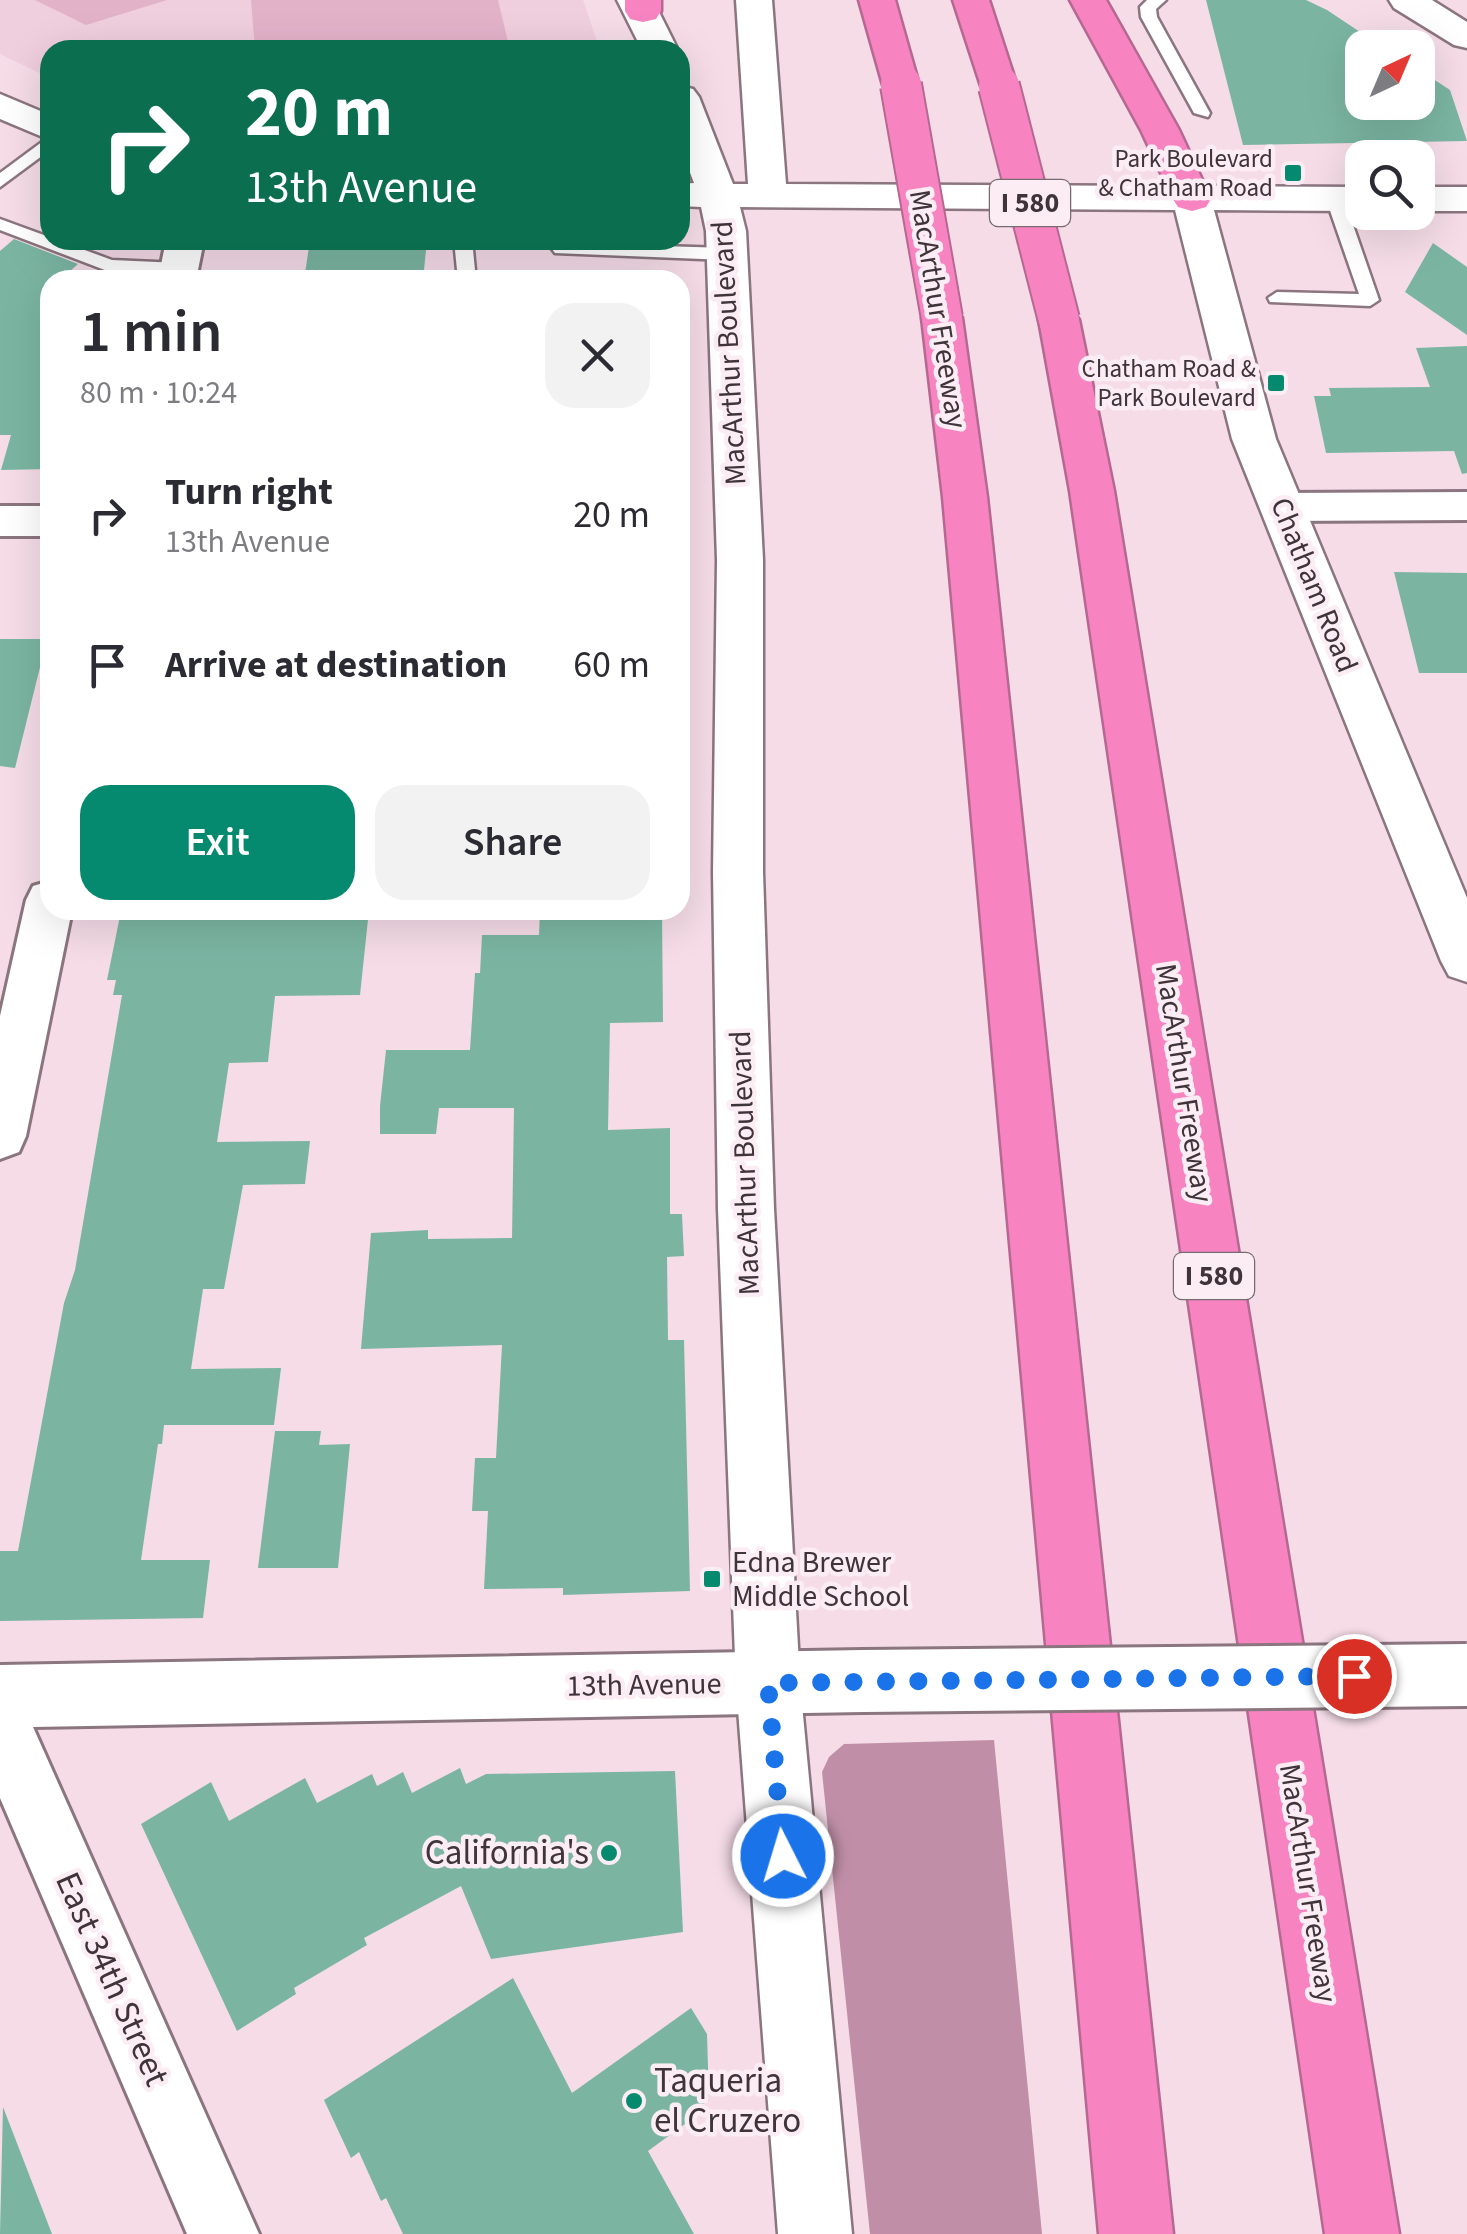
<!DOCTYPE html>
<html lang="en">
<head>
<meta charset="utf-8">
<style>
  :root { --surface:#fff; --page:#f2f2f3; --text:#2b2b33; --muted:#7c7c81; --accent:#068a6f }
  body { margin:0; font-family:"Source Sans 3",sans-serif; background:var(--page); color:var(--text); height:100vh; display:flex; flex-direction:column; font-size:38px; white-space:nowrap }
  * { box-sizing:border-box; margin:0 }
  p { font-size:32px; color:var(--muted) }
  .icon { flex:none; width:55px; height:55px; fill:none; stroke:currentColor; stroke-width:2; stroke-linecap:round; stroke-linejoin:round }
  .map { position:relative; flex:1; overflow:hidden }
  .panel { position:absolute; left:40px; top:270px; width:650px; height:650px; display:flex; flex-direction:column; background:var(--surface); border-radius:30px; box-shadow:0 10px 40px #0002 }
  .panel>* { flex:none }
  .banner { position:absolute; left:40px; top:40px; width:650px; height:210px; border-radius:30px; box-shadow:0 10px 40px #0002; background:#0b6e4f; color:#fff; overflow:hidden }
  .needle { width:65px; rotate:44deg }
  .buttons { position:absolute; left:1345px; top:30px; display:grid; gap:20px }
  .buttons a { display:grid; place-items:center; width:90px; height:90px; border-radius:20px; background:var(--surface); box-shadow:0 10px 40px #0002; font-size:50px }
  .pin { position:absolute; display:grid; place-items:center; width:85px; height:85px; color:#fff; margin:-42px; border:5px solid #fff; border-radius:50%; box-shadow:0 2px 10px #0007 }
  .me { position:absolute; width:110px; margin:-55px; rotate:355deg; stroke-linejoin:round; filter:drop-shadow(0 0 8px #0008) }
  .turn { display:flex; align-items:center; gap:35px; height:210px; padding:0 40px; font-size:45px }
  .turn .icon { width:130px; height:130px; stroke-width:2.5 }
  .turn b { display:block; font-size:70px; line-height:85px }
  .round { display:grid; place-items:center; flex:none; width:105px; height:105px; border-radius:30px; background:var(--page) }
  .headline { display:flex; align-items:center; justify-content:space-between; height:170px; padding:0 40px }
  h1 { font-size:60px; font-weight:600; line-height:75px }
  .button { display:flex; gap:20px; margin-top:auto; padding:20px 40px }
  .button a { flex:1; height:115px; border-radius:30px; background:var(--accent); color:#fff; font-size:40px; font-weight:600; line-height:115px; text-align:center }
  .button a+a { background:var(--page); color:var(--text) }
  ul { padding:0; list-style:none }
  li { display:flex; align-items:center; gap:30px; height:150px; padding:0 40px }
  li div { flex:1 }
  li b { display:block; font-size:38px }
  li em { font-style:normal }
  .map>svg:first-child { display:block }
  .built { fill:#efcedd }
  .green { fill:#e2b2c9 }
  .forest { fill:#c08fa7 }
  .building { fill:#7bb5a2 }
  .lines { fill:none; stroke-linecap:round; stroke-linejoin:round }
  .lane-casing { stroke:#8b757f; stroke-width:5 }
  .street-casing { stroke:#8b757f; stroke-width:6 }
  .secondary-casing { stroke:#8b757f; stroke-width:5 }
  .highway-casing { stroke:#b66891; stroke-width:5 }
  .lane { fill:#fff; fill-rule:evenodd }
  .street { fill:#fff; fill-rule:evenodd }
  .secondary { fill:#fff; fill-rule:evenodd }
  .highway { fill:#f784c1; fill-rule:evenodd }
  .street-bridge-casing { stroke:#8b757f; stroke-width:68; stroke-linecap:butt }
  .highway-bridge-casing { stroke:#b66891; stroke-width:44; stroke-linecap:butt }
  .street-bridge { stroke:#fff; stroke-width:62 }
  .highway-bridge { stroke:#f784c1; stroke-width:40 }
  .route { stroke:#1a73e8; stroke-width:18; stroke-dasharray:0 32.4 }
  .poi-dot { fill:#068a6f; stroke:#fcecf3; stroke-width:4 }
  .labels { text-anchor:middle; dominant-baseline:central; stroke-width:9; stroke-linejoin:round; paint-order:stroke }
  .far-poi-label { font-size:25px; fill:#3e3439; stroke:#fcecf3; text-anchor:end }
  .shield { fill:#fcecf3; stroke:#776b71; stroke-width:2.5 }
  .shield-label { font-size:28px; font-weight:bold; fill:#3e3439 }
  .street-label { font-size:30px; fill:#3e3439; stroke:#fcecf3 }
  .poi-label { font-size:30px; fill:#3e3439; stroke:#fcecf3; text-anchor:start }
  .near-poi-label { font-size:35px; fill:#3e3439; stroke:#fcecf3; text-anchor:end }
  .near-street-label { font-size:35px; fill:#3e3439; stroke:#fcecf3 }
</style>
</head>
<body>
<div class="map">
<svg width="1467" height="2234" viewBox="0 0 1467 2234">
  <rect width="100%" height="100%" fill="#f5dce7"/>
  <polygon class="built" points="0,0 583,0 600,50 50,50 50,78 0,54"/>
  <g class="green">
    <polygon points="35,0 167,0 86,25"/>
    <polygon points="251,0 498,0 510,50 255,50"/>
  </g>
  <polygon class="forest" points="994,1740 1042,2234 870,2234 822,1772 829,1757 844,1744"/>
  <g class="building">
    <polygon points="1206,0 1306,0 1327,10 1384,48 1362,48 1362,102 1418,102 1418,69 1450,90 1467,141 1243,145"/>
    <polygon points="14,239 78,264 60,280 50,280 50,469 1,470 11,435 0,435 0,251"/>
    <polygon points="310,240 427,240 423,280 304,280"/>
    <polygon points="1433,243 1467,267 1467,335 1405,292"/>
    <polygon points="1467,346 1467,473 1462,474 1454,451 1326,453 1314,396 1331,396 1329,388 1430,387 1416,348"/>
    <polygon points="1394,572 1467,573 1467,673 1419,673"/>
    <polygon points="0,639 47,639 15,768 0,766"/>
    <polygon points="128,910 369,910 360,995 275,996 268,1062 229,1063 217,1142 310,1141 305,1184 243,1185 224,1289 203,1289 191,1369 281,1368 274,1425 164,1425 162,1444 158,1444 141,1560 210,1560 203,1618 0,1621 0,1551 18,1551 64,1303 75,1270 122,995 113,995 116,980 107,980 120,916 127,916"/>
    <polygon points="540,910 662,910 663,1022 610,1023 608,1130 670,1128 670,1214 682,1214 684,1256 667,1257 668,1340 684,1340 690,1591 563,1595 563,1588 484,1589 488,1511 472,1511 475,1458 496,1458 502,1345 361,1349 371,1233 428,1230 428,1239 512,1238 514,1108 439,1108 436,1134 380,1134 380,1106 386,1050 470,1050 475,973 480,973 482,935 539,935"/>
    <polygon points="275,1431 321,1431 319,1445 350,1444 338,1568 258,1568"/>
    <polygon points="460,1768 466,1784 486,1774 675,1771 683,1932 491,1959 461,1886 364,1938 367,1945 294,1988 296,1994 237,2031 141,1824 211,1782 229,1821 305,1778 317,1803 372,1774 377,1786 403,1772 412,1793"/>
    <polygon points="513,1978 572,2093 691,2008 707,2034 709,2100 687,2117 689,2121 648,2151 694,2234 403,2234 386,2198 381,2201 359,2152 351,2158 324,2100"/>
    <polygon points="3,2107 52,2234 0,2234"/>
  </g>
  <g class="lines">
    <defs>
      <g id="lane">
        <polygon points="1147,0 1166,0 1156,9 1157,17 1210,113 1208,117 1194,113 1141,17 1140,7"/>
        <polygon points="50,136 50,150 0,187 0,173"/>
        <polygon points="1335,194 1344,199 1379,300 1370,306 1270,302 1268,298 1277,292 1359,294 1326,199"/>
        <polygon points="0,219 112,260 179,263 188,269 179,275 110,272 0,230"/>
        <polygon points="454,240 472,240 476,280 458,280"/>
        <polygon points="561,243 727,248 736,254 727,260 555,253 552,249"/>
      </g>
      <g id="street">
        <polygon points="166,240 204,240 196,280 158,280"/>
        <polygon points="1467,492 1467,520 1282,521 1267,517 1261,507 1267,497 1282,493"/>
        <rect x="0" y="506" width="50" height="30"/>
        <polygon points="50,881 50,910 72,910 26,1136 19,1152 0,1159 0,1016 26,900 33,886"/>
        <polygon points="863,1650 885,1659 894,1681 885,1703 863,1712 33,1727 259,2234 187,2234 0,1798 0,1665"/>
      </g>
      <g id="secondary">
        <polygon points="617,0 653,0 678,50 642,50"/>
        <polygon points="736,0 772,0 786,184 1362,187 1362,211 1214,210 1276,439 1467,898 1467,982 1449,976 1441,961 1232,439 1175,210 740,207 746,231 763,560 763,872 774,1209 800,1683 852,2234 778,2234 736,1683 718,1209 713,872 717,560 706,231 701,207 680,206 680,184 694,183 680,146 680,86 693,89 699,97 733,184 748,184"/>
        <polygon points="1389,0 1432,0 1467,22 1467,48 1454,45 1394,8"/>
        <polygon points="0,94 50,115 50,140 0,119"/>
        <rect x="1418" y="187" width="49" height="24"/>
      </g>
      <g id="highway">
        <polygon points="625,0 661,0 661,11 656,19 643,22 630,19 625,11"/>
        <polygon points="859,0 895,0 919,85 914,93 901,96 888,93 883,85"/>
        <polygon points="953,0 989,0 1017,86 1012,94 999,97 986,94 981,86"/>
        <polygon points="1070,0 1106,0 1179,130 1211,199 1206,207 1192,211 1178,207 1173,199 1141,130"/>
        <polygon points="942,305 956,309 962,318 987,497 1173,2234 1099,2234 943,497 922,318 928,309"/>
        <polygon points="1059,307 1073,311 1079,320 1114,491 1399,2234 1325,2234 1070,491 1039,320 1045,311"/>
      </g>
    </defs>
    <use href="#lane" class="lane-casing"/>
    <use href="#street" class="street-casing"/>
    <use href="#secondary" class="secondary-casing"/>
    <use href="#highway" class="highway-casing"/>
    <use href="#lane" class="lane"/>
    <use href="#street" class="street"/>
    <use href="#secondary" class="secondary"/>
    <use href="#highway" class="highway"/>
    <defs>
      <polyline id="street-bridge" points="863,1681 1467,1675"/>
      <g id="highway-bridge">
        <polyline points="901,85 942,318"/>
        <polyline points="999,86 1059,320"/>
      </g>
    </defs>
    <use href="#street-bridge" class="street-bridge-casing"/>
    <use href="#highway-bridge" class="highway-bridge-casing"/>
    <use href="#street-bridge" class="street-bridge"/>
    <use href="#highway-bridge" class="highway-bridge"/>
  </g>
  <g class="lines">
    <polyline class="route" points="783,1856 768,1683 1354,1676"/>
  </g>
  <g class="poi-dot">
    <rect x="1283" y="163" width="20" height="20" rx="5"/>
    <rect x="1266" y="373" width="20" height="20" rx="5"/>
    <rect x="702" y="1569" width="20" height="20" rx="5"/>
    <circle cx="609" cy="1853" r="10"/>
    <circle cx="634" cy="2101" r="10"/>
  </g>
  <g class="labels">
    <g class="far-poi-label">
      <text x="1273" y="159">Park Boulevard<tspan x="1273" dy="29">&amp; Chatham Road</tspan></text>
      <text x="1256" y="369">Chatham Road &amp;<tspan x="1256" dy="29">Park Boulevard</tspan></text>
    </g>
    <g class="shield">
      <rect x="990" y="180" width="80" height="46" rx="8"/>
      <rect x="1174" y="1253" width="80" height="46" rx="8"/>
    </g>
    <g class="shield-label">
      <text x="1030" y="203">I 580</text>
      <text x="1214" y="1276">I 580</text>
    </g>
    <g class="street-label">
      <text transform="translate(938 309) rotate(81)">MacArthur Freeway</text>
      <text transform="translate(729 353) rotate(-93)">MacArthur Boulevard</text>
      <text transform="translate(1314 585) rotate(68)">Chatham Road</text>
      <text transform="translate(1184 1083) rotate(81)">MacArthur Freeway</text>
      <text transform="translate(745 1163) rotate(-92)">MacArthur Boulevard</text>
      <text transform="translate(644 1685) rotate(-1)">13th Avenue</text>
      <text transform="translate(1308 1883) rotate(81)">MacArthur Freeway</text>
    </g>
    <g class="poi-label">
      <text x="732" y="1562">Edna Brewer<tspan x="732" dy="34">Middle School</tspan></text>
    </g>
    <g class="near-poi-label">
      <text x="589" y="1853">California's</text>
      <text x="654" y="2081" text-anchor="start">Taqueria<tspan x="654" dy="40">el Cruzero</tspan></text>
    </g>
    <g class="near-street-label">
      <text transform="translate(112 1979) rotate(66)">East 34th Street</text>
    </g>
  </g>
</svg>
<div class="buttons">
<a><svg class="needle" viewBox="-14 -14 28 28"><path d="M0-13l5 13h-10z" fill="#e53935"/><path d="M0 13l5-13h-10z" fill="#7c7c81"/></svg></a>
<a><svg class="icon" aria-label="search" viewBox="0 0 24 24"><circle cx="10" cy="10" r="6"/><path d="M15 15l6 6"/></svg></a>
</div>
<div class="pin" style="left:1354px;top:1676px;background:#d93025"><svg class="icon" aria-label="arrive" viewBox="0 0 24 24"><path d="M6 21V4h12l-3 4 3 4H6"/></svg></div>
<svg class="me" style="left:783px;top:1856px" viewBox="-20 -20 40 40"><circle r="17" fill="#1a73e8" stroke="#fff" stroke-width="3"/><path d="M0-11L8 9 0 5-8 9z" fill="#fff"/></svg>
<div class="banner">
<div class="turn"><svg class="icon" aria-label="right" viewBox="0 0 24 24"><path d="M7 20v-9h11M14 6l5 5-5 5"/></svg><div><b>20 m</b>13th Avenue</div></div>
</div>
<section class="panel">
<div class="headline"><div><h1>1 min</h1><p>80 m · 10:24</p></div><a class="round"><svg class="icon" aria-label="close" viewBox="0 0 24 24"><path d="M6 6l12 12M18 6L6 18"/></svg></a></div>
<ul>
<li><svg class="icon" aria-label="right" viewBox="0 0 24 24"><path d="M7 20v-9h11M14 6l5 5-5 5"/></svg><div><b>Turn right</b><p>13th Avenue</p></div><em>20 m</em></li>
<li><svg class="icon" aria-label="arrive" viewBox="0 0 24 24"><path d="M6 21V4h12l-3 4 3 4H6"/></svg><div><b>Arrive at destination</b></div><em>60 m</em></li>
</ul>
<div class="button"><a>Exit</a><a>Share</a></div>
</section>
</div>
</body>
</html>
